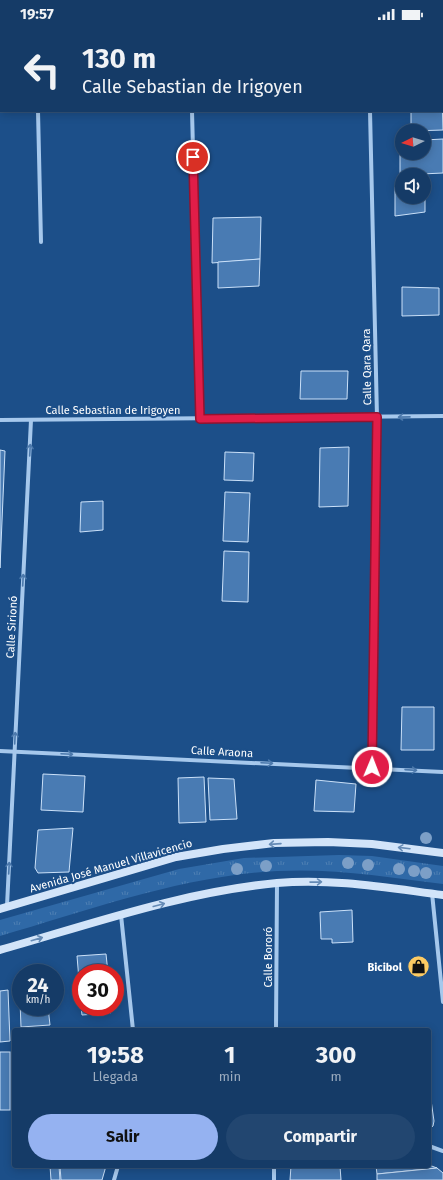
<!DOCTYPE html>
<html lang="es">
<head>
<meta charset="utf-8">
<style>
  :root { --surface:#153b67; --page:#224670; --text:#f1f3f6; --muted:#9dadc0; --line:#34557b; --accent:#95b2f1 }
  body { margin:0; font-family:"Fira Sans",sans-serif; background:var(--page); color:var(--text); height:100vh; display:flex; flex-direction:column; font-size:15px; white-space:nowrap }
  * { box-sizing:border-box; margin:0 }
  p { font-size:13px; color:var(--muted) }
  .icon { flex:none; width:22px; height:22px; fill:none; stroke:currentColor; stroke-width:2; stroke-linecap:round; stroke-linejoin:round }
  .map { position:relative; flex:1; overflow:hidden }
  .sheet { position:absolute; left:12px; top:1000px; width:419px; height:140px; display:flex; flex-direction:column; background:var(--surface); border-radius:4px; box-shadow:0 2px 10px #0003,0 0 0 1px var(--line) }
  .sheet>* { flex:none }
  .top-card { position:absolute; left:0px; top:0px; width:443px; height:84px; box-shadow:0 2px 10px #0003,0 0 0 1px var(--line); background:#153b67; color:var(--text); overflow:hidden }
  .needle { width:26px; rotate:265deg }
  .buttons { position:absolute; left:395px; top:96px; display:grid; gap:8px }
  .buttons a { display:grid; place-items:center; width:36px; height:36px; border-radius:50%; background:var(--surface); box-shadow:0 2px 10px #0003,0 0 0 1px var(--line); font-size:20px }
  .speed { position:absolute; left:12px; top:936px; display:flex; gap:8px; font-size:20px; font-weight:700; text-align:center }
  .speed>* { display:grid; place-content:center; width:52px; height:52px; border-radius:50%; background:var(--surface); box-shadow:0 2px 10px #0003,0 0 0 1px var(--line); line-height:1 }
  .speed small { font-size:10px; font-weight:400 }
  .speed .limit { border:6px solid #d22; background:#fff; color:#111 }
  .pin { position:absolute; display:grid; place-items:center; width:34px; height:34px; color:#fff; margin:-17px; border:2px solid #fff; border-radius:50%; box-shadow:0 1px 4px #0007 }
  .me { position:absolute; width:44px; margin:-22px; rotate:1deg; stroke-linejoin:round; filter:drop-shadow(0 0 3px #0008) }
  .turn { display:flex; align-items:center; gap:14px; height:84px; padding:0 16px; font-size:18px }
  .turn .icon { width:52px; height:52px; stroke-width:2.5 }
  .turn b { display:block; font-size:28px; line-height:34px }
  .eta { display:flex; justify-content:space-evenly; align-items:center; height:68px; text-align:center }
  .eta b { font-size:24px; font-weight:700; line-height:28px }
  .action { display:flex; gap:8px; margin-top:auto; padding:8px 16px }
  .action a { flex:1; height:46px; border-radius:24px; background:var(--accent); color:#111; font-size:16px; font-weight:700; line-height:46px; text-align:center }
  .action a+a { background:var(--page); color:var(--text) }
  .status { display:flex; justify-content:space-between; align-items:center; height:28px; padding:0 20px; background:var(--surface); direction:ltr }
  .status svg { height:11px; fill:currentColor }
  .map>svg:first-child { display:block }
  .park { fill:url(#park-tufts) }
  .building { fill:#497bb3; stroke:#cbe1f9 }
  .lines { fill:none; stroke-linecap:round; stroke-linejoin:round }
  .minor { stroke:#a6c8ec; stroke-width:4 }
  .secondary { stroke:#d2e4f9; stroke-width:8 }
  .tree { fill:#7c9fc7 }
  .oneway { stroke:#4c79ac }
  .oneway2 { stroke:#658bb6 }
  .route-casing { stroke:#92132f; stroke-width:10 }
  .route { stroke:#e11d48; stroke-width:7 }
  .labels { text-anchor:middle; dominant-baseline:central; stroke-width:4; stroke-linejoin:round; paint-order:stroke }
  .street-label { font-size:11px; fill:#fff; stroke:#1c4f89 }
  .poi-label { font-size:11px; font-weight:bold; fill:#fff; stroke:#1c4f89; text-anchor:end }
</style>
</head>
<body>
<div class="status"><b>19:57</b><svg viewBox="0 0 49 12"><path d="M0 12V9h3v3zM5 12V6h3v6zM10 12V3h3v9zM15 12V0h3v12zM26 1h20v11H26zM47 4h2v5h-2z"/></svg></div>
<div class="map">
<svg width="443" height="1152" viewBox="0 0 443 1152">
  <defs>
    <pattern id="park-tufts" width="24" height="20" patternUnits="userSpaceOnUse"><rect width="24" height="20" fill="#2f69a7"/><path d="M3 7l-1-3M5 7V3M7 7l1-3M15 17l-1-3M17 17v-4M19 17l1-3" fill="none" stroke="#4e80b4"/></pattern>
  </defs>
  <rect width="100%" height="100%" fill="#1c4f89"/>
  <path class="park" d="M 339,827 L 372,828 L 443,838 L 443,856 C 388,849 333,840 277,843 C 182,848 90,882 0,908 L 0,892 L 179,841 L 244,830 Z"/>
  <g class="building">
    <polygon points="0,0 42,0 42,1 1,1 0,19"/>
    <rect x="57" y="0" width="49" height="1"/>
    <rect x="236" y="0" width="50" height="1"/>
    <rect x="350" y="0" width="47" height="1"/>
    <polygon points="442,68 443,102 411,103 411,83 442,83"/>
    <polygon points="443,111 443,145 400,147 400,113 402,113 402,125 424,125 424,112"/>
    <polygon points="425,155 425,184 395,188 395,159 402,158 402,169 424,169"/>
    <polygon points="261,189 260,231 212,235 213,190"/>
    <polygon points="260,231 259,258 218,260 218,234"/>
    <polygon points="402,259 439,260 439,287 402,288"/>
    <polygon points="301,343 348,343 347,371 300,371"/>
    <polygon points="349,419 348,478 319,479 320,420"/>
    <polygon points="0,422 5,423 0,540"/>
    <polygon points="225,424 254,425 253,453 224,452"/>
    <polygon points="225,464 250,465 248,514 223,513"/>
    <polygon points="103,473 103,502 80,504 81,474"/>
    <polygon points="224,523 249,524 248,574 222,573"/>
    <polygon points="402,679 434,679 434,722 401,722"/>
    <polygon points="43,746 85,748 83,784 41,782"/>
    <polygon points="204,749 206,794 179,795 178,750"/>
    <polygon points="208,750 234,751 237,791 210,792"/>
    <polygon points="316,752 356,756 354,784 314,783"/>
    <polygon points="73,800 69,844 38,845 35,840 38,802"/>
    <polygon points="352,882 353,914 332,915 332,911 321,911 320,884"/>
    <polygon points="106,926 108,945 81,945 81,976 77,928"/>
    <polygon points="46,941 47,945 27,945"/>
    <polygon points="21,946 21,979 48,979 50,997 21,999 19,947"/>
    <polygon points="8,962 10,1013 0,1014 0,963"/>
    <polygon points="81,979 111,979 111,985 82,987"/>
    <rect x="0" y="1024" width="10" height="58"/>
    <polygon points="429,1072 431,1072 434,1093 433,1098 429,1101"/>
    <polygon points="429,1137 437,1140 377,1146 376,1138"/>
    <polygon points="50,1138 59,1138 60,1152 51,1152"/>
    <polygon points="60,1138 106,1138 102,1152 61,1152"/>
    <polygon points="291,1138 340,1138 341,1152 290,1152"/>
    <polygon points="437,1140 443,1145 443,1152 377,1152 377,1146"/>
  </g>
  <g class="lines">
    <g class="minor">
      <polyline points="301,0 301,1"/>
      <polyline points="322,0 322,1"/>
      <polyline points="442,47 443,47"/>
      <polyline points="0,53 1,53"/>
      <polyline points="38,83 41,214"/>
      <polyline points="192,83 200,391"/>
      <polyline points="370,83 377,389 372,739"/>
      <polyline points="0,392 443,388"/>
      <polyline points="0,723 443,744"/>
      <polyline points="432,865 443,974"/>
      <polyline points="7,878 31,392"/>
      <polyline points="121,887 133,1002"/>
      <polyline points="276,1002 277,855"/>
      <polyline points="429,1118 443,1123"/>
      <polyline points="114,1152 118,1138"/>
      <polyline points="274,1152 274,1138"/>
    </g>
    <g class="secondary">
      <polyline points="0,881 176,829 223,821 274,815 328,814 372,816 443,825"/>
      <path d="M 0,922 C 91,896 182,864 277,855 C 333,850 388,860 443,867"/>
    </g>
  </g>
  <g class="tree">
    <circle cx="426" cy="810" r="6"/>
    <circle cx="348" cy="835" r="6"/>
    <circle cx="368" cy="837" r="6"/>
    <circle cx="266" cy="838" r="6"/>
    <circle cx="237" cy="841" r="6"/>
    <circle cx="399" cy="841" r="6"/>
    <circle cx="414" cy="843" r="6"/>
    <circle cx="426" cy="845" r="6"/>
  </g>
  <defs><path id="oneway-shaft" d="M-6 0H5M1.5-3L5.5 0L1.5 3" fill="none" stroke-width="1.6" stroke-linecap="round" stroke-linejoin="round"/></defs>
  <g class="oneway">
    <use href="#oneway-shaft" transform="translate(404 389) rotate(179)"/>
    <use href="#oneway-shaft" transform="translate(30 422) rotate(-87)"/>
    <use href="#oneway-shaft" transform="translate(23 552) rotate(-87)"/>
    <use href="#oneway-shaft" transform="translate(15 710) rotate(-87)"/>
    <use href="#oneway-shaft" transform="translate(67 726) rotate(3)"/>
    <use href="#oneway-shaft" transform="translate(267 735) rotate(3)"/>
    <use href="#oneway-shaft" transform="translate(411 742) rotate(4)"/>
    <use href="#oneway-shaft" transform="translate(9 840) rotate(-87)"/>
  </g>
  <g class="oneway2">
    <use href="#oneway-shaft" transform="translate(275 816) rotate(176)"/>
    <use href="#oneway-shaft" transform="translate(404 820) rotate(-173)"/>
    <use href="#oneway-shaft" transform="translate(316 854) rotate(-1)"/>
    <use href="#oneway-shaft" transform="translate(159 877) rotate(-15)"/>
    <use href="#oneway-shaft" transform="translate(37 911) rotate(-16)"/>
  </g>
  <g class="lines">
    <defs>
      <polyline id="route" points="193,129 200,391 377,389 372,739"/>
    </defs>
    <use href="#route" class="route-casing"/>
    <use href="#route" class="route"/>
  </g>
  <defs>
    <symbol id="shop-disc" viewBox="-11 -11 22 22"><circle r="9.5" fill="#fdcb63" stroke="#1c4f89"/><path d="M-5-2.5h2.3a2.7 3.5 0 0 1 5.4 0H5L5.5 6h-11ZM-1.5-2.5h3a1.5 2.3 0 0 0-3 0Z" fill="#111"/></symbol>
  </defs>
  <g fill-rule="evenodd">
    <use href="#shop-disc" x="406" y="926" width="25" height="25"/>
  </g>
  <g class="labels">
    <g class="street-label">
      <text transform="translate(367 339) rotate(-91)">Calle Qara Qara</text>
      <text x="113" y="382">Calle Sebastian de Irigoyen</text>
      <text transform="translate(12 599) rotate(-87)">Calle Sirionó</text>
      <text transform="translate(222 724) rotate(3)">Calle Araona</text>
      <text transform="translate(111 838) rotate(-16)">Avenida José Manuel Villavicencio</text>
      <text transform="translate(268 929) rotate(-90)">Calle Bororó</text>
    </g>
    <g class="poi-label">
      <text x="402" y="939">Bicibol</text>
    </g>
  </g>
</svg>
<div class="buttons">
<a><svg class="needle" viewBox="-14 -14 28 28"><path d="M0-13l5 13h-10z" fill="#e53935"/><path d="M0 13l5-13h-10z" fill="#9dadc0"/></svg></a>
<a><svg class="icon" aria-label="sound" viewBox="0 0 24 24"><path d="M4 9h4l5-4v14l-5-4H4zM17 9q2 3 0 6"/></svg></a>
</div>
<div class="speed"><div>24<small>km/h</small></div><div class="limit">30</div></div>
<div class="pin" style="left:193px;top:129px;background:#d93025"><svg class="icon" aria-label="arrive" viewBox="0 0 24 24"><path d="M6 21V4h12l-3 4 3 4H6"/></svg></div>
<svg class="me" style="left:372px;top:739px" viewBox="-20 -20 40 40"><circle r="17" fill="#e11d48" stroke="#fff" stroke-width="3"/><path d="M0-11L8 9 0 5-8 9z" fill="#fff"/></svg>
<div class="top-card">
<div class="turn"><svg class="icon" aria-label="left" viewBox="0 0 24 24"><path d="M17 20v-9H6M10 6l-5 5 5 5"/></svg><div><b>130 m</b>Calle Sebastian de Irigoyen</div></div>
</div>
<section class="sheet">
<div class="eta">
<div><b>19:58</b><p>Llegada</p></div>
<div><b>1</b><p>min</p></div>
<div><b>300</b><p>m</p></div>
</div>
<div class="action"><a>Salir</a><a>Compartir</a></div>
</section>
</div>
</body>
</html>
